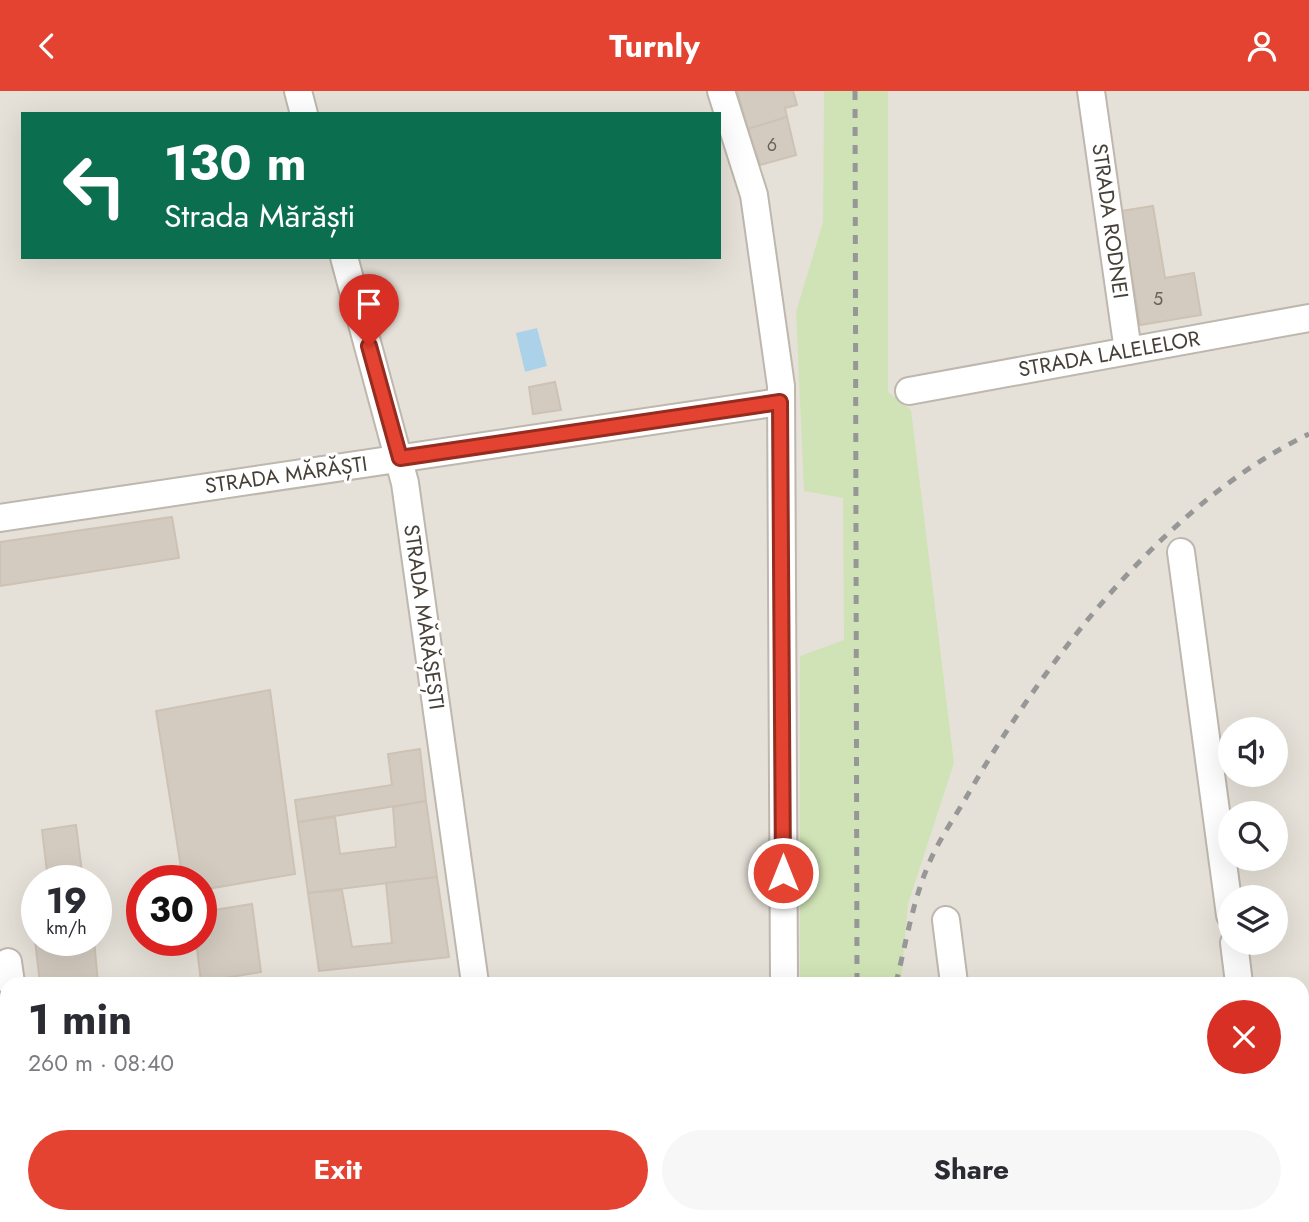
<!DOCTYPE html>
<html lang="en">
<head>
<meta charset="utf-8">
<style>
  :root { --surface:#fff; --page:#f7f7f7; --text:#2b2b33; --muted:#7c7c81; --accent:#e34330 }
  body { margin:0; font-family:Jost,sans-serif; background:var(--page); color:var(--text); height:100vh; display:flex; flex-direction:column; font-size:26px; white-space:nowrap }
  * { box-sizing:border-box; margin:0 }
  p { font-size:23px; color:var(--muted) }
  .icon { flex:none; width:38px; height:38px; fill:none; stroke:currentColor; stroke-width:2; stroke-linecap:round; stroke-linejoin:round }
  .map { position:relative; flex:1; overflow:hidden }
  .panel { position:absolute; left:0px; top:886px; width:1309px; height:247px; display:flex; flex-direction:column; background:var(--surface); border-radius:21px 21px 0 0; box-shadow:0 7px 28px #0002 }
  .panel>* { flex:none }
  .guide { position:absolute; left:21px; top:21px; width:700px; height:147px; border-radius:0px; box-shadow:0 7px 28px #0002; background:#0b6e4f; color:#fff; overflow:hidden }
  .buttons { position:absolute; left:1218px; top:626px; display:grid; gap:14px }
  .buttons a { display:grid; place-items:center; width:70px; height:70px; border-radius:50%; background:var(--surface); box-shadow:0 7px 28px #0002; font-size:35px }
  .speed { position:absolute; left:21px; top:774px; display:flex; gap:14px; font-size:35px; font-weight:700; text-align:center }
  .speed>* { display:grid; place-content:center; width:91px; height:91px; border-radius:50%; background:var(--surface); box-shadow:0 7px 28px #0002; line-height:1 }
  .speed small { font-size:18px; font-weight:400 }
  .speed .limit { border:10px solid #d22; background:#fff; color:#111 }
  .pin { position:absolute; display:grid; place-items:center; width:60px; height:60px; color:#fff; margin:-72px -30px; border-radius:50% 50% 50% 0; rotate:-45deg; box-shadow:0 0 7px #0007 }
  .pin .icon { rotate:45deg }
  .me { position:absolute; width:77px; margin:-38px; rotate:0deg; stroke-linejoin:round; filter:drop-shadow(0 0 5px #0008) }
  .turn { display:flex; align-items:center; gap:24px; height:147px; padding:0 28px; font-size:32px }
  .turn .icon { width:91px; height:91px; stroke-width:2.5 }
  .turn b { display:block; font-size:49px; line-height:60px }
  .round { display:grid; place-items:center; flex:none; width:74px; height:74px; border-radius:37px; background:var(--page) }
  .head { display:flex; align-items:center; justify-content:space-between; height:119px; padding:0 28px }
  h1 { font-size:42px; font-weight:700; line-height:52px }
  .action { display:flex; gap:14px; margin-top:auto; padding:14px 28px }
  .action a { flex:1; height:80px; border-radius:42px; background:var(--accent); color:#fff; font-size:28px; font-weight:700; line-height:80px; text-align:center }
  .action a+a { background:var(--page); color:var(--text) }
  header { display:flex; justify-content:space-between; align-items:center; height:91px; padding:0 28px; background:var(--accent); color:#fff; font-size:32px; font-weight:700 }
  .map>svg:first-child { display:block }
  .residential { fill:#e6e1d8; fill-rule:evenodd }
  .green { fill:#d0e3b6 }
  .water { fill:#acd2e9 }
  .building { fill:#d3cbc0; stroke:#cdc2b4; stroke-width:2 }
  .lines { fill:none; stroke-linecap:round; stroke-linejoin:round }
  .minor-casing { stroke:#bdb7ad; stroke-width:30 }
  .minor { stroke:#fff; stroke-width:26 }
  .rail { stroke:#979797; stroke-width:5; stroke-dasharray:9 9; stroke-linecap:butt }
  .route-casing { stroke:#942c1f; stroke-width:18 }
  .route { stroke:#e34330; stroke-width:12 }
  .labels { text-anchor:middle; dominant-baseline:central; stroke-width:6; stroke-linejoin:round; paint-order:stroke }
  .number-label { font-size:18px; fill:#69635a }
  .street-label { font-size:21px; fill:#464038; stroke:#fff }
</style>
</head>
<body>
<header><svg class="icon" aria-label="back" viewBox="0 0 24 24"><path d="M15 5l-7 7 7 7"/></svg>Turnly<svg class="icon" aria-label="person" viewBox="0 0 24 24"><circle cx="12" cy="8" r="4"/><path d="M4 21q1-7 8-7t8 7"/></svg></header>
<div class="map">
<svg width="1309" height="1131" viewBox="0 0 1309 1131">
  <rect width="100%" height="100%" fill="#f3efe9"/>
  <path class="residential" d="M 0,0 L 1309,0 L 1309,1131 L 0,1131 ZM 23,23 L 719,23 L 719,166 L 23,166 ZM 1230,639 L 1276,639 L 1276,684 L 1230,684 ZM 1230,723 L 1276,723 L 1276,768 L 1230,768 ZM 37,789 L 96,789 L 96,849 L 37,849 ZM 142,789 L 201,789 L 201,849 L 142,849 ZM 1230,807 L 1276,807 L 1276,852 L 1230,852 ZM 7,892 L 1302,892 L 1302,1125 L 7,1125 Z"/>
  <g class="green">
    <polygon points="824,0 888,0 888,301 911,319 954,672 908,813 901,892 800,892 800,565 844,549 843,407 804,400 796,221 823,131"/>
    <rect x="801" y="1125" width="89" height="6"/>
  </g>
  <polygon class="water" points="537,237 547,275 525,281 516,242"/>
  <g class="building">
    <polygon points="737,0 793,0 797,14 785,17 787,26 748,38"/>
    <polygon points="787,26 796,64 760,74 748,38"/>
    <polygon points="1153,115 1165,187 1194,182 1201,224 1140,234 1121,120"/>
    <polygon points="555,291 561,319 533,323 529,296"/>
    <polygon points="172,426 179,467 0,495 0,451"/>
    <polygon points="270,599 295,783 201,799 201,789 183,789 156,620"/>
    <polygon points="420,658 426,710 298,731 295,709 392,694 388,663"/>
    <polygon points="426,710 437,786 308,802 298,731 335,726 340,763 396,756 393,716"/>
    <polygon points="76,734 83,789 48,789 42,739"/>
    <polygon points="437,786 449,866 319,880 308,802 342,799 352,856 392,852 386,792"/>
    <polygon points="252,813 261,881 201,891 196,849 201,849 201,821"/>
    <polygon points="35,849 94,849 98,892 40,892"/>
  </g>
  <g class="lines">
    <defs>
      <g id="minor">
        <polyline points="298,0 304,23"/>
        <polyline points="721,0 754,104 781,295 784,892"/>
        <polyline points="1091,0 1128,260"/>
        <polyline points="344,166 405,392 475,892"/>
        <polyline points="909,300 1309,227"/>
        <polyline points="0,427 780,311"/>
        <polyline points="1181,461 1230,824"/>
        <polyline points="946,829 954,892"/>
        <polyline points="1234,852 1239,892"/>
        <polyline points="8,871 11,892"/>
        <polyline points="40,1125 41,1131"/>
        <polyline points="508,1125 509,1131"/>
        <polyline points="785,1125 785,1131"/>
        <polyline points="984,1125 985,1131"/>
        <polyline points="1271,1125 1272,1131"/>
      </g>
    </defs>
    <use href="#minor" class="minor-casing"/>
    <use href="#minor" class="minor"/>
    <g class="rail">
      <polyline points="855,0 857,892"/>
      <path d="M 896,892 C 906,852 913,808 930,770 C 940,747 955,726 967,705 C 1046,568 1164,413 1309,343"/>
      <polyline points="857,1131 857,1125"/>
      <polyline points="876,1131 876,1125"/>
    </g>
  </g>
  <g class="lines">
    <defs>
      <polyline id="route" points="369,255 400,367 780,311 783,782"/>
    </defs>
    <use href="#route" class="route-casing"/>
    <use href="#route" class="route"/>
  </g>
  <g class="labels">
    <g class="number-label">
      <text x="772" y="54">6</text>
      <text x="1158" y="208">5</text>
    </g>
    <g class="street-label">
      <text transform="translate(1110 130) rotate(82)">STRADA RODNEI</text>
      <text transform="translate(1109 263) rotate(-10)">STRADA LALELELOR</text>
      <text transform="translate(286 384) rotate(-8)">STRADA MĂRĂȘTI</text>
      <text transform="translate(424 526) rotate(82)">STRADA MĂRĂȘEȘTI</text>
    </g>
  </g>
</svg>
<div class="buttons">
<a><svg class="icon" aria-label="sound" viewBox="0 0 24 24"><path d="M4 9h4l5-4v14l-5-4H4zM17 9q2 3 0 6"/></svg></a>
<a><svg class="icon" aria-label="search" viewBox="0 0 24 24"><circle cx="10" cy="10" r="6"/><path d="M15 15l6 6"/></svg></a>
<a><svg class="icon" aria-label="layers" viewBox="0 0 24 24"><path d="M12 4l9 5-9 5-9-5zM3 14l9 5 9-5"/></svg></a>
</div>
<div class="speed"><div>19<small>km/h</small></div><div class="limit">30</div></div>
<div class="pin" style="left:369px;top:255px;background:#d93025"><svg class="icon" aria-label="arrive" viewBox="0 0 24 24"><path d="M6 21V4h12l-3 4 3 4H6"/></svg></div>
<svg class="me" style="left:783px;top:782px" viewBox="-20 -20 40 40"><circle r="17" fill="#e34330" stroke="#fff" stroke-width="3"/><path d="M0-11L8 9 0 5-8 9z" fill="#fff"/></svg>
<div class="guide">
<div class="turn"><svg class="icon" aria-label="left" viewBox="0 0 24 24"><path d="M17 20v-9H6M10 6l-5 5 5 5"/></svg><div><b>130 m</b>Strada Mărăști</div></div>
</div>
<section class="panel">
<div class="head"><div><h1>1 min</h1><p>260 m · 08:40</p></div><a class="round" style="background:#d93025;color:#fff"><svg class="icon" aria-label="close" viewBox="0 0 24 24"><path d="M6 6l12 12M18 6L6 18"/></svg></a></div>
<div class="action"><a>Exit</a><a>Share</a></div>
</section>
</div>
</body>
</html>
